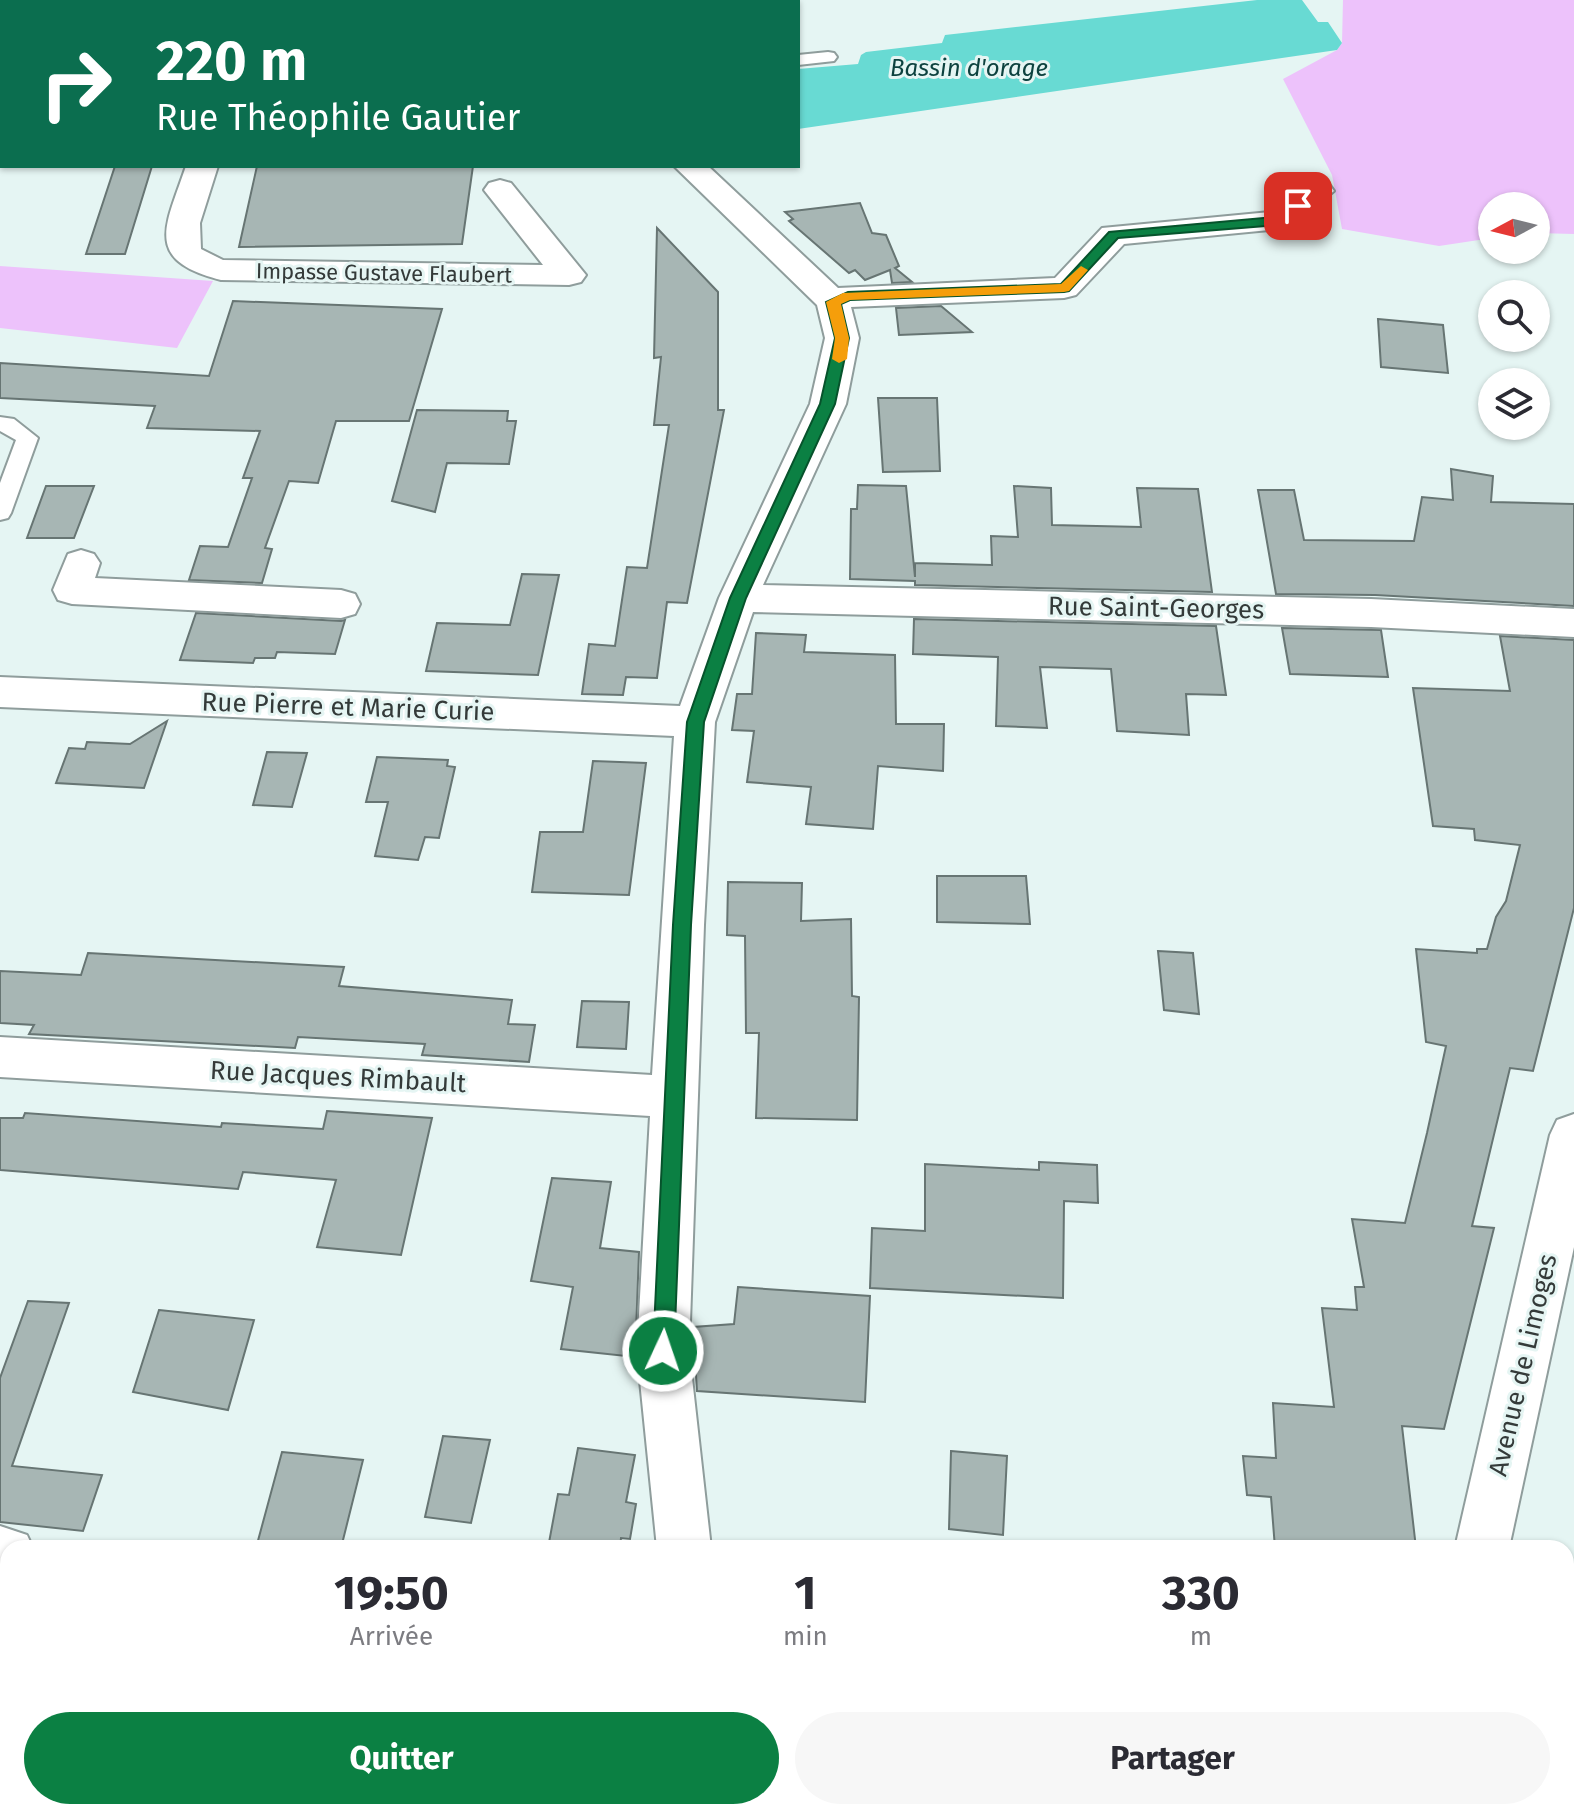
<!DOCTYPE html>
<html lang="fr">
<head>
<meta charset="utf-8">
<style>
  :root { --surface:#fff; --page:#f7f7f7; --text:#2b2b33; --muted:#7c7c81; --accent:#0b8043 }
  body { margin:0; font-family:"Fira Sans",sans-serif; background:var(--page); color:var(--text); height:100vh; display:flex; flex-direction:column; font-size:30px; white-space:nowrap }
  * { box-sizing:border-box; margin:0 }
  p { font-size:26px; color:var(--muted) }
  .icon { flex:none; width:44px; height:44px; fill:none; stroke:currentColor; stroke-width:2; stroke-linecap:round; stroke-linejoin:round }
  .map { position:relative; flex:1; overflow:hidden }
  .panel { position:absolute; left:0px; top:1540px; width:1574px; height:280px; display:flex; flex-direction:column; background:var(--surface); border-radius:24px 24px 0 0; box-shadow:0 2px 6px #0004 }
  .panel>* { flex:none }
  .hud { position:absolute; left:0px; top:0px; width:800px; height:168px; box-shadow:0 2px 6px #0004; background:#0b6e4f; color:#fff; overflow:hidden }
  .needle { width:52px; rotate:263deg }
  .tools { position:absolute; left:1478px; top:192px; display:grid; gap:16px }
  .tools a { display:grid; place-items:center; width:72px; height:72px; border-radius:50%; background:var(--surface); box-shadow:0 2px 6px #0004; font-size:40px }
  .pin { position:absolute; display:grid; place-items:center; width:68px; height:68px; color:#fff; margin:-34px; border-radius:16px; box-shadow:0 4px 12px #0006 }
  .me { position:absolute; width:88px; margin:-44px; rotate:3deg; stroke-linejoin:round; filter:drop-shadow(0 0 6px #0008) }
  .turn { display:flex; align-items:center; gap:28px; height:168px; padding:0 24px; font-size:36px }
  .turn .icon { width:104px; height:104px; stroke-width:2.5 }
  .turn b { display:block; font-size:56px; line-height:68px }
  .eta { display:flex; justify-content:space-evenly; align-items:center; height:136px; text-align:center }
  .eta b { font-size:48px; font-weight:700; line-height:56px }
  .primary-button { display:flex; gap:16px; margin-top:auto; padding:16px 24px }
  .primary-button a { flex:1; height:92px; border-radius:48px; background:var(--accent); color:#fff; font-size:32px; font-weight:700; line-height:92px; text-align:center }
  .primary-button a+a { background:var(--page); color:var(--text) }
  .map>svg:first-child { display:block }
  .green { fill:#edc2fb }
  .water { fill:#68dad3 }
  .building { fill:#a7b6b4; stroke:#677573; stroke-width:2 }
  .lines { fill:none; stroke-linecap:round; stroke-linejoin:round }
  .service-casing { stroke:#8f9d9c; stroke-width:4 }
  .minor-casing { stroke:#8f9d9c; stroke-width:4 }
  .secondary-casing { stroke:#8f9d9c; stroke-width:4 }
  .service { fill:#fff; fill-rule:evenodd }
  .minor { fill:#fff; fill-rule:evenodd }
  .secondary { fill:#fff; fill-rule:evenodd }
  .route { fill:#0b8043; stroke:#07532c; stroke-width:2 }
  .slow { fill:#f59e0b }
  .labels { text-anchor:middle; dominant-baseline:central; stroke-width:6; stroke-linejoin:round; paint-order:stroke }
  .far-street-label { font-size:22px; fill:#343a39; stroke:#e5f5f3 }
  .far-water-label { font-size:24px; font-style:italic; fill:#0d423f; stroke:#e5f5f3 }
  .street-label { font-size:26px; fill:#343a39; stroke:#e5f5f3 }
</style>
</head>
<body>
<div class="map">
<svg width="1574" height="1820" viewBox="0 0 1574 1820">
  <rect width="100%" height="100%" fill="#e5f5f3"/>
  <g class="green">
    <polygon points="1343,0 1574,0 1574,234 1536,233 1536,206 1492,206 1492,238 1439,246 1342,229 1332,175 1283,79 1337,50 1342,43"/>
    <polygon points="0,266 213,281 177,348 0,328"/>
  </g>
  <polygon class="water" points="1257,0 1302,0 1318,22 1328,22 1342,43 1337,50 798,129 798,69 858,64 861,55 866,52 942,43 945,35"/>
  <g class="building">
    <polygon points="115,166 152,166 125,254 86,254"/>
    <polygon points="257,166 473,166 462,244 239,247"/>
    <polygon points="860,203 872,233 886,235 899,266 895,268 912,282 892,283 890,270 865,280 855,270 849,273 789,221 793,219 785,212"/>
    <polygon points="657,228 718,292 718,410 724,410 687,603 667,602 657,678 626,677 623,695 582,694 589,644 615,646 627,567 647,568 669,425 654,425 661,357 654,358"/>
    <polygon points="233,301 442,309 409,421 336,421 318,483 289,481 265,548 272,549 262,583 189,580 200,546 228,547 252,478 243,478 260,431 147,428 155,406 0,398 0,363 209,376"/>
    <polygon points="941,306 972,332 899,335 896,308"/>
    <polygon points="1378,319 1443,325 1448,373 1381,367"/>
    <polygon points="878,398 937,398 940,471 883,472"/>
    <polygon points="417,410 508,411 507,421 516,421 509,464 447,463 435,512 392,501"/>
    <polygon points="1451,469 1493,476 1491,502 1574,504 1574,606 1375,595 1276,594 1258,490 1294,490 1304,540 1414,541 1422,497 1453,500"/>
    <polygon points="858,485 906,486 915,577 915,563 992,565 991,536 1018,537 1014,486 1051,488 1052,525 1141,527 1137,488 1198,489 1212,592 915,585 915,581 850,579 851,509 857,509"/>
    <polygon points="46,486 94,486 74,538 27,538"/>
    <polygon points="522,574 559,575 538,675 426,671 437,623 510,625"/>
    <polygon points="196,613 341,621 345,620 335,654 277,652 275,658 255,658 253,663 180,660"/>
    <polygon points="914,619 1216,626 1226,695 1186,694 1189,735 1117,731 1111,669 1040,667 1047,728 996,726 998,657 913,654"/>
    <polygon points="1282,628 1381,630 1388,677 1290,674"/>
    <polygon points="756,633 806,635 804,652 895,655 896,724 944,724 943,771 878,766 873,829 806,824 811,787 747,782 754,731 732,730 737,694 752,694"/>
    <polygon points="1500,636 1574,640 1574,908 1533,1071 1510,1068 1472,1226 1494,1228 1444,1429 1402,1426 1416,1548 1275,1548 1271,1497 1247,1495 1243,1456 1276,1458 1273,1403 1334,1407 1322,1308 1357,1310 1355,1287 1364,1287 1352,1219 1405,1223 1427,1133 1446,1046 1426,1042 1416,949 1477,953 1477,949 1487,949 1496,917 1506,901 1520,845 1475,840 1474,829 1433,826 1413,688 1510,691"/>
    <polygon points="167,721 144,788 56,783 69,748 85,749 87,742 130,744"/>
    <polygon points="267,752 307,753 292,807 253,805"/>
    <polygon points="377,757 448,760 447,766 455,767 439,838 425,837 418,860 375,856 388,802 366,802"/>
    <polygon points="593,761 646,763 629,895 532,892 540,832 583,832"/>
    <polygon points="937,876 1026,876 1030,924 937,922"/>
    <polygon points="728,882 802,883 801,921 851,919 852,996 859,997 857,1120 756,1118 759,1033 746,1033 745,936 727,935"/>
    <polygon points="1158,951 1193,953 1199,1014 1164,1010"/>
    <polygon points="88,953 344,967 339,986 512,1000 508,1024 535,1025 529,1062 422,1055 425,1044 298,1037 295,1048 29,1034 34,1025 0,1023 0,971 81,975"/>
    <polygon points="582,1001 629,1002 626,1049 577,1047"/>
    <polygon points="327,1111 432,1118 401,1255 317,1247 336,1180 243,1172 238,1189 0,1170 0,1118 23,1118 25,1113 221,1127 222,1123 323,1129"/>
    <polygon points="1039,1162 1097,1165 1098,1203 1064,1201 1063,1298 870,1288 872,1228 925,1231 925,1164 1039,1170"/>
    <polygon points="552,1178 611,1182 600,1248 639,1252 635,1357 561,1349 573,1287 531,1281"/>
    <polygon points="738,1287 870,1296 865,1402 697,1391 693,1327 734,1324"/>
    <polygon points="28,1301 69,1303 12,1466 102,1475 83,1531 0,1522 0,1378"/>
    <polygon points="159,1310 254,1320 228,1410 133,1392"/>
    <polygon points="443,1436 490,1440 471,1523 425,1517"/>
    <polygon points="578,1448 635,1455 626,1502 636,1504 630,1539 621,1538 620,1548 548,1548 558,1494 569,1495"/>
    <polygon points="951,1451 1007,1456 1003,1535 949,1529"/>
    <polygon points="282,1452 363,1460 341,1548 256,1548"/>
  </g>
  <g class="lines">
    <defs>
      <g id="service">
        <polygon points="828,52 834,53 837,57 834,61 798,65 798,55"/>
        <polygon points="0,417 14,419 38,438 11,513 8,518 0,520 0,483 16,440 0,431"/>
      </g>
      <g id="minor">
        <polygon points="193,0 221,0 222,2 194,2"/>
        <polygon points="618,0 646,0 647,2 619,2"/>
        <rect x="0" y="101" width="2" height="18"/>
        <path d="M 186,166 L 218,166 L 200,223 L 201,249 L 223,260 L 543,265 L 484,190 L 489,183 L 500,180 L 511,183 L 586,275 L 581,282 L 569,285 L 221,280 C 142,260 166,226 186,166 Z"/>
        <polygon points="674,166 708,166 838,288 1055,278 1102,228 1270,212 1307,184 1318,181 1329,184 1334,191 1290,228 1124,244 1076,295 1064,298 851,307 859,338 846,404 763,585 1371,599 1574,609 1574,637 1371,627 753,612 715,722 704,925 689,1351 711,1548 657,1548 637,1351 650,1116 0,1077 0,1037 652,1075 674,736 0,707 0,677 680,706 719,598 810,404 825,338 817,305"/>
        <polygon points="81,550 94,554 100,563 95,578 341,590 355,594 360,604 355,614 341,618 72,604 58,600 53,590 68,554"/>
        <polygon points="0,1526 27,1535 33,1548 8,1548 8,1581 0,1580"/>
        <polygon points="692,1812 752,1812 753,1820 693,1820"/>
        <polygon points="1423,1812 1497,1812 1501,1820 1427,1820"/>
      </g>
      <g id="secondary">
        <polygon points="1574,1114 1574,1247 1509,1548 1455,1548 1550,1135 1557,1120"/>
        <polygon points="1394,1812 1454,1812 1452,1820 1392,1820"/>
      </g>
    </defs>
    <use href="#service" class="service-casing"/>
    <use href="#minor" class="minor-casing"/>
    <use href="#secondary" class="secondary-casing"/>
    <use href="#service" class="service"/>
    <use href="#minor" class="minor"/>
    <use href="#secondary" class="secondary"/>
  </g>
  <polygon class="route" points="1294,203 1305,206 1279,225 1118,238 1069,291 1064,292 850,300 841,304 849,338 835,404 746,598 704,722 691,925 674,1351 671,1358 663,1361 656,1358 653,1351 673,925 687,722 730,598 820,404 835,338 826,302 848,292 1061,284 1109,232 1275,217"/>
  <polygon class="slow" points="1081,266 1088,270 1069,291 1064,292 850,300 841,304 849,338 847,359 839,363 832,359 835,338 826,302 843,293 1061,284"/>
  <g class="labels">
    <g class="far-street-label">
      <text transform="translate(384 273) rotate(1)">Impasse Gustave Flaubert</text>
    </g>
    <g class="far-water-label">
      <text x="969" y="68">Bassin d'orage</text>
    </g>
    <g class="street-label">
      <text transform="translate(1156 608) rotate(1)">Rue Saint-Georges</text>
      <text transform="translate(348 707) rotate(2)">Rue Pierre et Marie Curie</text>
      <text transform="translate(338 1077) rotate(3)">Rue Jacques Rimbault</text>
      <text transform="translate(1523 1365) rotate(-77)">Avenue de Limoges</text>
    </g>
  </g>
</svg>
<div class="tools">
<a><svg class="needle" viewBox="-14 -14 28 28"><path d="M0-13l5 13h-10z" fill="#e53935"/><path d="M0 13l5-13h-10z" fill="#7c7c81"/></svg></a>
<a><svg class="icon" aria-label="search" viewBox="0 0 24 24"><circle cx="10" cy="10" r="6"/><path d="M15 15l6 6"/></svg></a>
<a><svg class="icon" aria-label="layers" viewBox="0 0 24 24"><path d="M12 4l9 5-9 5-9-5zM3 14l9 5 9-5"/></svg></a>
</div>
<div class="pin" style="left:1298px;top:206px;background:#d93025"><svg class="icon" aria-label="arrive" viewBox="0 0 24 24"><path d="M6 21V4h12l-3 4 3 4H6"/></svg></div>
<svg class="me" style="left:663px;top:1351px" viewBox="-20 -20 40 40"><circle r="17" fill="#0b8043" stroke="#fff" stroke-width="3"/><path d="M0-11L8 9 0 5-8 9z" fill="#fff"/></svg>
<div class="hud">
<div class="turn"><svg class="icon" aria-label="right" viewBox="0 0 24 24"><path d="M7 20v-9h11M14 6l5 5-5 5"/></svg><div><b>220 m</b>Rue Théophile Gautier</div></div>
</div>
<section class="panel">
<div class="eta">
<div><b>19:50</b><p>Arrivée</p></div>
<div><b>1</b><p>min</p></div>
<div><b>330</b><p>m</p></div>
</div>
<div class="primary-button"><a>Quitter</a><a>Partager</a></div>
</section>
</div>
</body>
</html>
